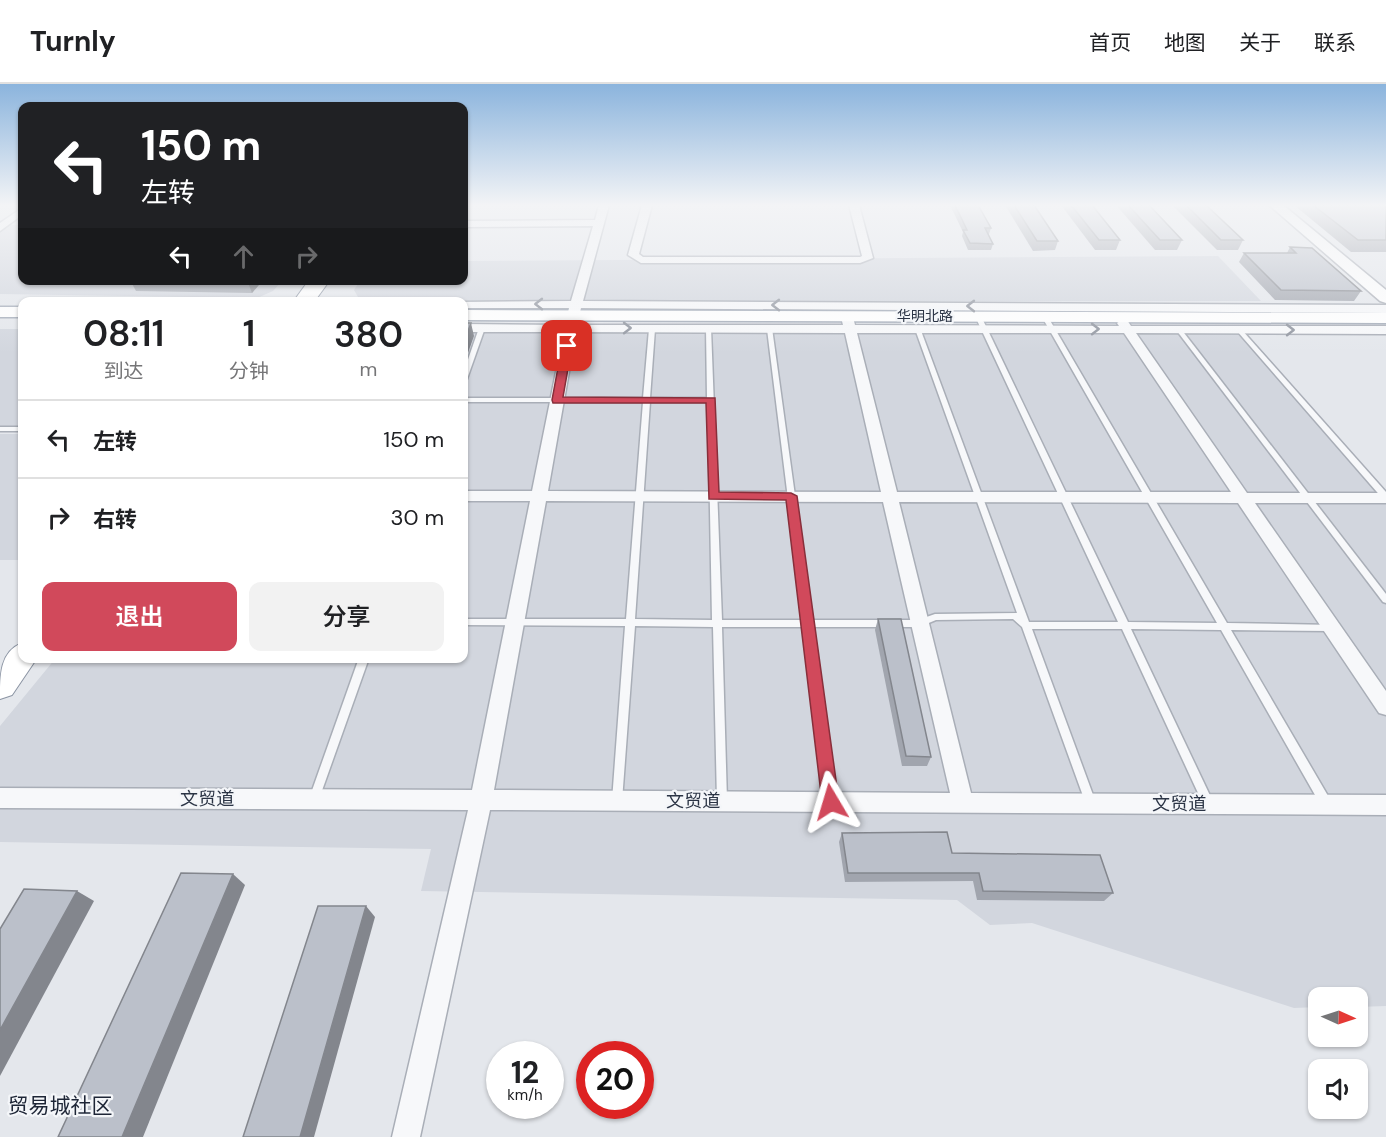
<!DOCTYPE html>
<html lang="zh">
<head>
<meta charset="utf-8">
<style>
  :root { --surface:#fff; --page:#f2f2f2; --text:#202124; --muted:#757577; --line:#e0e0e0; --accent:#d1495b }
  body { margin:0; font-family:"DM Sans","Noto Sans SC",sans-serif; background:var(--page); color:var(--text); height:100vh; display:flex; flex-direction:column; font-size:22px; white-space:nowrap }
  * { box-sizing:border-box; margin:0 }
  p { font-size:20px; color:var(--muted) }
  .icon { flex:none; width:33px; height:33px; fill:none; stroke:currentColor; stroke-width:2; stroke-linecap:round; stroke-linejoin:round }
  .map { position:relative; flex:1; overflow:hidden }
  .panel { position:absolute; left:18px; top:213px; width:450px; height:366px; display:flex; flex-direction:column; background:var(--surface); border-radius:12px; box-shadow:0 2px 4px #0004 }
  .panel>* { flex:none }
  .hud { position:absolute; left:18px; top:18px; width:450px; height:183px; border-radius:12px; box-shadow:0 2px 4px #0004; background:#202124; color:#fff; overflow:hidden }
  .needle { width:39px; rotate:93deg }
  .tools { position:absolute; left:1308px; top:903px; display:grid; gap:12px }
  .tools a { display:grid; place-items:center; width:60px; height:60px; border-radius:12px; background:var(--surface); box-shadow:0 2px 4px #0004; font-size:30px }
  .speed { position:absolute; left:486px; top:957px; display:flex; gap:12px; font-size:30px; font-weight:700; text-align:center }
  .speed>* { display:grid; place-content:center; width:78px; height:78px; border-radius:50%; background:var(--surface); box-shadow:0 2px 4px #0004; line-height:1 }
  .speed small { font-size:15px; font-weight:400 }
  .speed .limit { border:9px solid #d22; background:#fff; color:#111 }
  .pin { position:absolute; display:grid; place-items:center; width:51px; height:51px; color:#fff; margin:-26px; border-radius:12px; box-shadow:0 3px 9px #0006 }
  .me { position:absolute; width:66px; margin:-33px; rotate:353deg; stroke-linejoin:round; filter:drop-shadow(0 0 4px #0008) }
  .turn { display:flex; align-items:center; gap:21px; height:126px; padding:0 24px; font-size:27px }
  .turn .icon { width:78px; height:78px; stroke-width:2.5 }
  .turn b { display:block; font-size:42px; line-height:51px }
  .lanes { display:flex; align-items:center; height:57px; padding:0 24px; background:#0003; justify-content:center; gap:30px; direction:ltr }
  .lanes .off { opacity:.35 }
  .eta { display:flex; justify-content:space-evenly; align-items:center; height:102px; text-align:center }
  .eta b { font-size:36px; font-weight:600; line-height:42px }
  .action { display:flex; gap:12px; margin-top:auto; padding:12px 24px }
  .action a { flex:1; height:69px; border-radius:12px; background:var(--accent); color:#fff; font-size:24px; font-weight:600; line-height:69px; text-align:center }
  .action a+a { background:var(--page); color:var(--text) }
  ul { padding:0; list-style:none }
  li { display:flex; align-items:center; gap:18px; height:78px; padding:0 24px; border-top:2px solid var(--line) }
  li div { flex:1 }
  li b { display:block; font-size:22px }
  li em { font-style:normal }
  header { display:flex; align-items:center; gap:36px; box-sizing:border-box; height:84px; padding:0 30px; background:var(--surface); border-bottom:2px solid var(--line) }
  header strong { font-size:28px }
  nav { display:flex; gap:33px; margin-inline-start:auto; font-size:21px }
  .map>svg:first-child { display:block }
  .built { fill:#d2d6de }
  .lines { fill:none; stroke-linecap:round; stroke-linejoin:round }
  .lane-casing { stroke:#a9aeb7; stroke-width:3 }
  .street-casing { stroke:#a9aeb7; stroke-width:3 }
  .secondary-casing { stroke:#a9aeb7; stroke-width:3 }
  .primary-casing { stroke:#a3abb8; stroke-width:3 }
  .highway-casing { stroke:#8b94a3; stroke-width:2 }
  .lane { fill:#f7f8fa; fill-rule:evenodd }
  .street { fill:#f7f8fa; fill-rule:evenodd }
  .secondary { fill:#fff; fill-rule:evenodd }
  .primary { fill:#fff; fill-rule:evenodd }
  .highway { fill:#fff; fill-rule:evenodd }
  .wall { fill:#a1a5ae }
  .shaded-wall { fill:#83868d }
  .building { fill:#bbc0ca; stroke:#83868d; stroke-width:1.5 }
  .oneway { stroke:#9196a0 }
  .route { fill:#d1495b; stroke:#882f3b; stroke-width:1.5 }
  .labels { text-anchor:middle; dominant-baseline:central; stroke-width:4.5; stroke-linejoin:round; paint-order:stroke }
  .far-street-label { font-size:14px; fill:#2b3445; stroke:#f4f6f9 }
  .near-street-label { font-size:18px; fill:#2b3445; stroke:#f4f6f9 }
  .near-quarter-label { font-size:21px; fill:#1d2536; stroke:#f4f6f9 }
</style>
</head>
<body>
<header>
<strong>Turnly</strong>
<nav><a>首页</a><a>地图</a><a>关于</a><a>联系</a></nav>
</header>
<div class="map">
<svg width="1386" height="1053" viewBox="0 0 1386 1053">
  <rect width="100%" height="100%" fill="#e4e7ec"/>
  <g class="built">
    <polygon points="10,141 22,141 22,196 282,197 273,207 257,214 0,210 0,148"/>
    <polygon points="1218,172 1261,217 369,218 358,213 354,206 360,197 464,196 464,177"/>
    <rect x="0" y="245" width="22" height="97"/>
    <polygon points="464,246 1240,247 1378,407 1386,407 1386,922 1358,923 1358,914 1318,914 1318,923 1294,924 1032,839 990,841 957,816 421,807 431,765 0,758 0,642 55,575 464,574"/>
    <rect x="0" y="350" width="22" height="126"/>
  </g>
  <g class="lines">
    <defs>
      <g id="lane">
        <path d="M 978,230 L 981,232 L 1128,538 L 1217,539 L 1042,233 L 1043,232 L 1048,233 L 1227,539 L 1334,541 L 1336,543 L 1334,545 L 1331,547 L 1231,546 L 1331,717 L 1332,721 L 1331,725 L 1327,726 L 1323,725 L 1221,546 L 1131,545 L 1214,720 L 1213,724 L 1209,725 L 1205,724 L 1122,545 L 1032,545 L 1096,719 L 1095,723 L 1091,724 L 1087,723 L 1022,543 L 1013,535 L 936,536 L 919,543 L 813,543 L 836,718 L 835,722 L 831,723 L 827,722 L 826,718 L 804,543 L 722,543 L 727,717 L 726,721 L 722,722 L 718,721 L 717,717 L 713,543 L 635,542 L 622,717 L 621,721 L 617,722 L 613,721 L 612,717 L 625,542 L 464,541 L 464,535 L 626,535 L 643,318 L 464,318 L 464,314 L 643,314 L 649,245 L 652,243 L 655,245 L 650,314 L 707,314 L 706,245 L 711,244 L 722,536 L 803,536 L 767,245 L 772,244 L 812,536 L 918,536 L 935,530 L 1017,529 L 915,245 L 920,244 L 1029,538 L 1118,538 L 975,232 ZM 650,318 L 708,318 L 712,536 L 635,535 Z"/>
        <polygon points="482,242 485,244 467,295 464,297 464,287 479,244"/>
        <polygon points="1177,245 1181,245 1386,510 1386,519 1383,518 1177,247"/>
        <polygon points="1237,245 1241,245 1386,408 1386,416 1383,415 1237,247"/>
        <rect x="0" y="343" width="22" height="4"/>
        <polygon points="359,574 369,574 319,715 318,719 314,720 310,719 309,715"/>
      </g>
      <g id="street">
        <path d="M 599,121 L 609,121 L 583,217 L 1386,221 L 1386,229 L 581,224 L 577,241 L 843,241 L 841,233 L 847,229 L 853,233 L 855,241 L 1119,242 L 1117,239 L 1123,235 L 1127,236 L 1131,242 L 1386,242 L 1386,250 L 1136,249 L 1247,409 L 1386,409 L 1386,419 L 1255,419 L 1386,607 L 1386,631 L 1379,629 L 1238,419 L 899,418 L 971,709 L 1386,711 L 1386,731 L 490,726 L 420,1053 L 392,1053 L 468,726 L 0,724 L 0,704 L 472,706 L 530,417 L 464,417 L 464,407 L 532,407 L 564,248 L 464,248 L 464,240 L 565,241 L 569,224 L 464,224 L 464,218 L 460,218 L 571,217 L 593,142 L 464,143 L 464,137 L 595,136 ZM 576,248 L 845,249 L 881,408 L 548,407 ZM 857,249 L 1124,249 L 1231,408 L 897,408 ZM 546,417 L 883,418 L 950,709 L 494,706 Z"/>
        <polygon points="642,121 652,121 639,170 643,173 860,173 862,172 849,121 859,121 873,174 860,179 641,179 628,171"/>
        <polygon points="22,124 22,131 0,147 0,139"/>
      </g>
      <polygon id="secondary" points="1269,121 1283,121 1386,206 1386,219 1380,217"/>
      <g id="primary">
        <rect x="0" y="223" width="22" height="10"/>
        <polygon points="464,226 1386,229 1386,239 464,236"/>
      </g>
      <g id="highway">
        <polygon points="309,196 330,196 314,218 293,218"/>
        <path d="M 22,559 L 22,574 L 37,574 L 12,611 L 0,615 C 0,590 0,568 22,559 Z"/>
      </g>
    </defs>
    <use href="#lane" class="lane-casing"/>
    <use href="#street" class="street-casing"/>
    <use href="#secondary" class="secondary-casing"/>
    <use href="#primary" class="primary-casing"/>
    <use href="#highway" class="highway-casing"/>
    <use href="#lane" class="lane"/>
    <use href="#street" class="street"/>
    <use href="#secondary" class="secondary"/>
    <use href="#primary" class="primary"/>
    <use href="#highway" class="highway"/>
  </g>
  <g class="wall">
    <polygon points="950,121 978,121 991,144 989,150 988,150 993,160 991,166 968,166 962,152 963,148"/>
    <polygon points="1005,121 1034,121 1058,157 1055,166 1033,167"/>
    <polygon points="1061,121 1092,121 1120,156 1116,166 1095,166"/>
    <polygon points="1116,121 1149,121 1182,156 1177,166 1155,166"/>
    <polygon points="1172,121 1206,121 1243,156 1238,166 1217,166"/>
    <polygon points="1294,121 1386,121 1386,168 1351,168"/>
    <polygon points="1290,163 1361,207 1354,217 1275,216 1239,178 1244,169 1287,169"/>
    <polygon points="130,196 263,196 252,209 136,207"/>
    <polygon points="878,535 931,673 927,682 902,682 875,546"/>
    <polygon points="842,749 952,769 1113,809 1104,817 977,816 973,797 845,798 839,758"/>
  </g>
  <g class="shaded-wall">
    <polygon points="247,196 263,196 252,209"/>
    <polygon points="471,239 474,252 464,280 464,258"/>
    <polygon points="233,790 245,801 143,1053 122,1053"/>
    <polygon points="77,807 94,817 0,992 0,946"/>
    <polygon points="366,822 375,833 314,1053 300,1053"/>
  </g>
  <g class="building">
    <polygon points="955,121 978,121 991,144 985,144 993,160 970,159 963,146 967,146"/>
    <polygon points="1014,121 1034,121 1058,157 1037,157"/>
    <polygon points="1071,121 1092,121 1120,156 1099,156"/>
    <polygon points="1128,121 1149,121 1182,156 1160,156"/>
    <polygon points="1186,121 1206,121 1243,156 1221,156"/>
    <polygon points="1313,121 1386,121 1386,156 1358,156"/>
    <polygon points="1290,163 1312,164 1361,207 1281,206 1244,169 1296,169"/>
    <polygon points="464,239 471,239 464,258"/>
    <polygon points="878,535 901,535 931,673 906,672"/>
    <polygon points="947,748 952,769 1100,771 1113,809 983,807 979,789 848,789 842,749"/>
    <polygon points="181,789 233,790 122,1053 58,1053"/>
    <polygon points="24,805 77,807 0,946 0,845"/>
    <polygon points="318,822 366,822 300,1053 243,1053"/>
  </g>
  <defs><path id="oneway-chevron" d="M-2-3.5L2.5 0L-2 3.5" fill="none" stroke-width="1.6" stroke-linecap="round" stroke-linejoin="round" transform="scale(1.5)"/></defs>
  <g class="oneway">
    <use href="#oneway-chevron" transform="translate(539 220) rotate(-180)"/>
    <use href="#oneway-chevron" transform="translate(776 221) rotate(-180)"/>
    <use href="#oneway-chevron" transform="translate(971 222) rotate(-180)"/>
    <use href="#oneway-chevron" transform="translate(627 244)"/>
    <use href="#oneway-chevron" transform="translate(1095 245)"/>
    <use href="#oneway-chevron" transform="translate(1290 246)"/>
  </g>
  <linearGradient id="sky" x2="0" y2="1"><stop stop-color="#8bb4dd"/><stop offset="0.45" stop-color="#f3f4f6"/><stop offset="1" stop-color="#f3f4f6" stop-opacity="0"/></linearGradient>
  <rect width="1386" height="269" fill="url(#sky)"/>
  <polygon class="route" points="567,259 572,262 563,313 715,314 719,408 791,409 797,412 839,718 836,723 831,726 825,723 822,718 786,416 709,415 706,319 553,319 552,316 562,262"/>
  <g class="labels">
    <g class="far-street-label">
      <text x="925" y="232">华明北路</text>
    </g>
    <g class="near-street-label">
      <text x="207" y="715">文贸道</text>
      <text x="693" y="717">文贸道</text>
      <text x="1179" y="720">文贸道</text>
    </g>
    <g class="near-quarter-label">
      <text x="60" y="1022">贸易城社区</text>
    </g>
  </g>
</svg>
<div class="tools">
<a><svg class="needle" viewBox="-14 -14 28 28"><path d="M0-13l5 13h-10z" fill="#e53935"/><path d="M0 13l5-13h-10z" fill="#757577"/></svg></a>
<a><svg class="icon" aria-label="sound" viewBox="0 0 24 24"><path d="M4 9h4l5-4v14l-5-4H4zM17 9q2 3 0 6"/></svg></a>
</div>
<div class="speed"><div>12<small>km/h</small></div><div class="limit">20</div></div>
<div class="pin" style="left:567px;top:262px;background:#d93025"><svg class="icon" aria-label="arrive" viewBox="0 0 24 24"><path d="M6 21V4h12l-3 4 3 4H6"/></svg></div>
<svg class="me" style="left:831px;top:718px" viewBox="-20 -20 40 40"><path d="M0-17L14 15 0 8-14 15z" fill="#d1495b" stroke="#fff" stroke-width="4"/></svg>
<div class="hud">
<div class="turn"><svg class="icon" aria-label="left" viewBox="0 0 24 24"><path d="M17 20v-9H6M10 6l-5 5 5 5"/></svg><div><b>150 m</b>左转</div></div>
<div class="lanes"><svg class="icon" aria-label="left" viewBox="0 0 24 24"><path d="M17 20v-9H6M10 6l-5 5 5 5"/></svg><svg class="icon off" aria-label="ahead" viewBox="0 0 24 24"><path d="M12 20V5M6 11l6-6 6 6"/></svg><svg class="icon off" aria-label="right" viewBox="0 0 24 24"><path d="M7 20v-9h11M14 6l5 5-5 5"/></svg></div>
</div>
<section class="panel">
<div class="eta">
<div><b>08:11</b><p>到达</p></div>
<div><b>1</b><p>分钟</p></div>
<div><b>380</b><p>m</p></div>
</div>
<ul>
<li><svg class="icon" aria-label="left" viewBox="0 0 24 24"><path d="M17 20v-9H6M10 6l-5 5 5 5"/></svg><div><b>左转</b></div><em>150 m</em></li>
<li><svg class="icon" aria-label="right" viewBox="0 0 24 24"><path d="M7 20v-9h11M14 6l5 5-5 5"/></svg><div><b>右转</b></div><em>30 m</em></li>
</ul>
<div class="action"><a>退出</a><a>分享</a></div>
</section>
</div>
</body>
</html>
